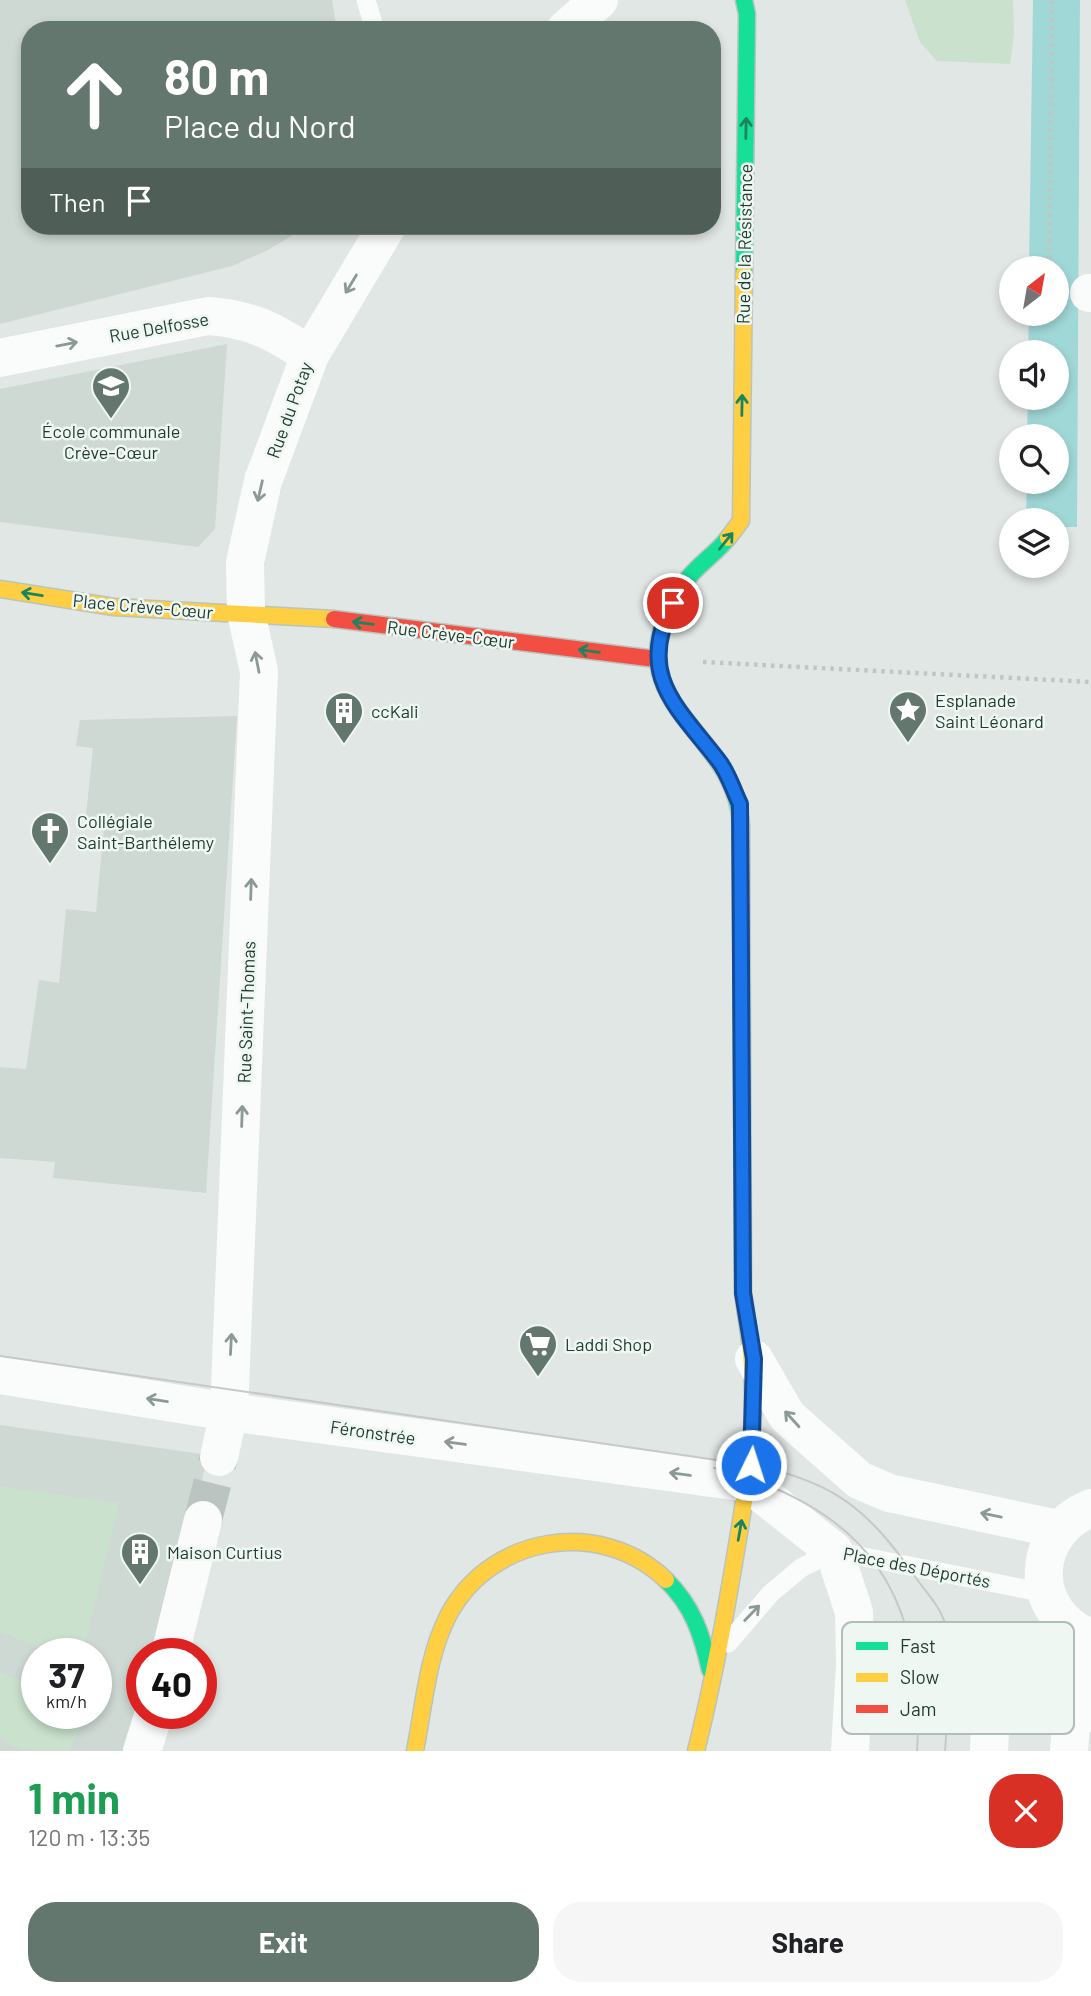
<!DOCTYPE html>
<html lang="en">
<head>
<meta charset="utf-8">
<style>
  :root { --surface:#fff; --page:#f6f6f6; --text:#202124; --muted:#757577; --accent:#63776e }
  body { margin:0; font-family:Barlow,sans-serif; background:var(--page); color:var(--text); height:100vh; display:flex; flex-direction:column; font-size:26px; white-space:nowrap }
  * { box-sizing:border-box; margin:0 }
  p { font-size:23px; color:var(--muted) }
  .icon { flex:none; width:38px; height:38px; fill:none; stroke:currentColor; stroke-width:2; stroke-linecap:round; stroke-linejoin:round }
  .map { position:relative; height:1751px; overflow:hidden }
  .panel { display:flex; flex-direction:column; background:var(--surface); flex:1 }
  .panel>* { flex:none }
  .guide { position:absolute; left:21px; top:21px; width:700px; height:214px; border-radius:28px; box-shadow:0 4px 10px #0003; background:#63776e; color:#fff; overflow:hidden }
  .needle { width:46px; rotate:31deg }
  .fabs { position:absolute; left:999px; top:256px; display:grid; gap:14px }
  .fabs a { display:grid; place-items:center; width:70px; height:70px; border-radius:50%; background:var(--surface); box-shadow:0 4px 10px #0003; font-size:35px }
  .speed { position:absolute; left:21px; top:1638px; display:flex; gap:14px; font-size:35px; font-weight:700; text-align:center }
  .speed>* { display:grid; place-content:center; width:91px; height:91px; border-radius:50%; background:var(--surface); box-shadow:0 4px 10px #0003; line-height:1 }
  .speed small { font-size:18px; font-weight:400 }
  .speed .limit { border:10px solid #d22; background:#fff; color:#111 }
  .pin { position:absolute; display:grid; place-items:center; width:60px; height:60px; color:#fff; margin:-30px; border:4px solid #fff; border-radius:50%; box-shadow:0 2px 7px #0007 }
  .me { position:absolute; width:77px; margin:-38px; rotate:4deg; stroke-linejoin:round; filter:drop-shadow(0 0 5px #0008) }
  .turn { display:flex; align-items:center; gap:24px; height:147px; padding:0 28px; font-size:32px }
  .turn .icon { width:91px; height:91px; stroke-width:2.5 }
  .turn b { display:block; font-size:49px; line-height:60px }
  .then { display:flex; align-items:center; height:66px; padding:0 28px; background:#0003; gap:14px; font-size:26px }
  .round { display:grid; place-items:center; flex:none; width:74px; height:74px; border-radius:28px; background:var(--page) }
  .overview { display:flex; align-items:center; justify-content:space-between; height:119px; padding:0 28px }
  h1 { font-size:42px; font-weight:700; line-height:52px; color:#1e9e55 }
  .action { display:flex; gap:14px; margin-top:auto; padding:14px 28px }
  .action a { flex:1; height:80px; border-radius:28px; background:var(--accent); color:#fff; font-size:28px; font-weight:700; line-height:80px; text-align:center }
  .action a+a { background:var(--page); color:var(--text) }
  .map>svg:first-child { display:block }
  .built { fill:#ced9d3; fill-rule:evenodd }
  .green { fill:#c9e1cd }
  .water { fill:#a0d8d7 }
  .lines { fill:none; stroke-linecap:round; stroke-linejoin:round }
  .street-tunnel { stroke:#bac4c0; stroke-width:38; stroke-dasharray:38 19; stroke-linecap:butt }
  .fast-casing { stroke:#bac4bf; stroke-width:19 }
  .slow-casing { stroke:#bac4bf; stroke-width:19 }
  .jam-casing { stroke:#bac4bf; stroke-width:19 }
  .path { stroke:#bfc7c4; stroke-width:4.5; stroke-dasharray:3.5 5; stroke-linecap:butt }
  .lane { stroke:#fafbfb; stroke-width:19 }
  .street { stroke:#fafbfb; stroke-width:38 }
  .fast { stroke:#16e098; stroke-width:16 }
  .slow { stroke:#ffcf43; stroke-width:16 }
  .jam { stroke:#f24e42; stroke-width:16 }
  .tram { stroke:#c6c9c8; stroke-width:2 }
  .oneway { stroke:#1b855e }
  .oneway2 { stroke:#8c9a95 }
  .route-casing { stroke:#114b97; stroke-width:18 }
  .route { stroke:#1a73e8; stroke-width:12 }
  .labels { text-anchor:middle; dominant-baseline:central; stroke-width:5; stroke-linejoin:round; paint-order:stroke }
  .street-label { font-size:18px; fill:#1f3a2f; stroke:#eef7f1 }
  .poi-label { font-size:18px; fill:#1f3a2f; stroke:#eef7f1; text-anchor:start }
  .key { fill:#eef7f1; stroke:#b0beb7; stroke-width:2 }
  .key-label { font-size:19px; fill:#1f3a2f }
</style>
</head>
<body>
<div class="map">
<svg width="1091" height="1751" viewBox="0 0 1091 1751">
  <rect width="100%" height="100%" fill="#e1e7e4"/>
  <g class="built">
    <polygon points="0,0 332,0 337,30 30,30 30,226 308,226 268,250 232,266 0,324"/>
    <polygon points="227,344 215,529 198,547 0,522 0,389"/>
    <polygon points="237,716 206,1193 53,1178 55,1162 0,1158 0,1067 26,1069 39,980 59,983 66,909 96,912 104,827 85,825 93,748 76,746 80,720"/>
    <path d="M 0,1425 L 208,1455 L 160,1654 L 142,1654 L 142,1713 L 126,1751 L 0,1751 ZM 37,1654 L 96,1654 L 96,1713 L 37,1713 Z"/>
  </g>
  <g class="green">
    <polygon points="905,0 1013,0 1014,34 1010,64 937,61 920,42"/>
    <polygon points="0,1486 119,1503 83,1654 57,1654 0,1632"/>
    <polygon points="0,1672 37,1687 37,1713 87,1713 69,1751 24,1751 0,1739"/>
  </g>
  <polygon class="water" points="1033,0 1080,0 1077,527 1057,527 1057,520 1026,520 1027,481 1057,481 1057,436 1027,436 1028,397 1057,397 1057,352 1028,352 1029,313 1057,313 1057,268 1029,268"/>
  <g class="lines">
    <polyline class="street-tunnel" points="203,1520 219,1457"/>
    <defs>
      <g id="fast">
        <polyline points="744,273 747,14 744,0"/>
        <path d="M 728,538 C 715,555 694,567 683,585 C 604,706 736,725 741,825"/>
        <path d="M 666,1580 C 693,1606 702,1635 710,1670"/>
      </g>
      <g id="slow">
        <polyline points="728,538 741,521 744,273"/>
        <polyline points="0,589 114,607 334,619"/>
        <path d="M 415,1751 C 424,1706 427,1657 448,1616 C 490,1535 601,1517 666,1580"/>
        <path d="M 696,1751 C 712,1687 724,1623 735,1557 C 750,1470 761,1402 746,1313"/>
      </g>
      <g id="jam">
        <polyline points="334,619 656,659"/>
        <polyline points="741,825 743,1293 746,1313"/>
      </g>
    </defs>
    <use href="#fast" class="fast-casing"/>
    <use href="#slow" class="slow-casing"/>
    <use href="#jam" class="jam-casing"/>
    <g class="path">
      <polyline points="1049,268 1052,0"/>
      <polyline points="703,662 1091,682"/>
    </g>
    <g class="lane">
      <polyline points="366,0 375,30"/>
      <polyline points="728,1643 771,1593 801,1568 834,1551 1045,1593"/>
    </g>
    <g class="street">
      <polyline points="565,30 599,0"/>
      <polyline points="1089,293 1091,293"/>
      <path d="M 0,358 L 208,316 C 252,319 273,331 310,355"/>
      <polyline points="754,1359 787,1416 859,1480 889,1493 1058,1529"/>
      <polyline points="0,1375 229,1412 748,1483 834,1551 854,1612 855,1664 850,1751"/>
      <polyline points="219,1457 229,1412 259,671 246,613 245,562 263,481 310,355 387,226"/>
      <path d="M 1091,1508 C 1029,1533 1027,1613 1091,1638"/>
      <polyline points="170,1654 203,1520"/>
      <polyline points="855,1664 1091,1713"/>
      <polyline points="142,1751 154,1713"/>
      <polyline points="989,1751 992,1692"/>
      <polyline points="1069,1751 1072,1709 1091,1648"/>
    </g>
    <use href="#fast" class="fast"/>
    <use href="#slow" class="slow"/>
    <use href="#jam" class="jam"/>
    <g class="tram">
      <path d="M 0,1356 L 751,1465 C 833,1480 869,1510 916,1578 C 925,1591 938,1604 943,1618 C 958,1652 947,1714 945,1751"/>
      <path d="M 714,1468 C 867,1507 927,1595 917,1751"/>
    </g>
  </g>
  <defs><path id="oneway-shaft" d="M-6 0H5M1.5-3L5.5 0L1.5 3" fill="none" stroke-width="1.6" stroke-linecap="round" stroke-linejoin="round" transform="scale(1.75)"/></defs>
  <g class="oneway">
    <use href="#oneway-shaft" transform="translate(746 128) rotate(-89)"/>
    <use href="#oneway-shaft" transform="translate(742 405) rotate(-89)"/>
    <use href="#oneway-shaft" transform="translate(726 541) rotate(-51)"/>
    <use href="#oneway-shaft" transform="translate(32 594) rotate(-171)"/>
    <use href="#oneway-shaft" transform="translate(363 623) rotate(-173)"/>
    <use href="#oneway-shaft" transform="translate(589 651) rotate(-173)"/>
    <use href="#oneway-shaft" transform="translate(740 1530) rotate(-80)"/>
  </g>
  <g class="oneway2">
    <use href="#oneway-shaft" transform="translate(351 284) rotate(121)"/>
    <use href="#oneway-shaft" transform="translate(67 344) rotate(-11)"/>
    <use href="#oneway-shaft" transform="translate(260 491) rotate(103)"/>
    <use href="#oneway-shaft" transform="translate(257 662) rotate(-101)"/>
    <use href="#oneway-shaft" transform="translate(251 889) rotate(-88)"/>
    <use href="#oneway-shaft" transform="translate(242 1116) rotate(-88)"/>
    <use href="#oneway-shaft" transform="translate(231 1344) rotate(-87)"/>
    <use href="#oneway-shaft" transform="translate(157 1400) rotate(-171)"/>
    <use href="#oneway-shaft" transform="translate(792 1419) rotate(-132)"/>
    <use href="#oneway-shaft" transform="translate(455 1443) rotate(-172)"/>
    <use href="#oneway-shaft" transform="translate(680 1474) rotate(-172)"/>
    <use href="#oneway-shaft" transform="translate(991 1515) rotate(-168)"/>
    <use href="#oneway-shaft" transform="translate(752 1613) rotate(-46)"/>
  </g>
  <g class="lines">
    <defs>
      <path id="route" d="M 673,603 C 636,675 676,706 718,760 C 728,772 733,790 740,804 L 743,1293 L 754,1359 L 751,1465"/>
    </defs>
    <use href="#route" class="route-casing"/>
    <use href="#route" class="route"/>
  </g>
  <defs>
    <symbol id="school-pin" viewBox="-11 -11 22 30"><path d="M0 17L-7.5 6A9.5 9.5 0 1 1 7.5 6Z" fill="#63776e" stroke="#eef7f1"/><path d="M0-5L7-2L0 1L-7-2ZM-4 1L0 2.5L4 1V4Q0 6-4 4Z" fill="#fff"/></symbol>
    <symbol id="sight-pin" viewBox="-11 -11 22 30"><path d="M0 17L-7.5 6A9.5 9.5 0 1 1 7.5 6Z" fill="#63776e" stroke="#eef7f1"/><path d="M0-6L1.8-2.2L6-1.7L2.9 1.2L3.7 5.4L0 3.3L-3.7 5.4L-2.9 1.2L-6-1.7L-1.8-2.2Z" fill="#fff"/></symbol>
    <symbol id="building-pin" viewBox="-11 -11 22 30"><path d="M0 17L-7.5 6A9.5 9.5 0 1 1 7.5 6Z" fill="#63776e" stroke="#eef7f1"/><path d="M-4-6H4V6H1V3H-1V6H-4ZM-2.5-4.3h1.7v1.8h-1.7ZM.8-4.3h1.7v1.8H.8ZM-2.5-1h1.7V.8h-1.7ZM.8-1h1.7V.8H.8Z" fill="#fff"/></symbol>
    <symbol id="church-pin" viewBox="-11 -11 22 30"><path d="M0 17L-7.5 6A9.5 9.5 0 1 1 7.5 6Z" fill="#63776e" stroke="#eef7f1"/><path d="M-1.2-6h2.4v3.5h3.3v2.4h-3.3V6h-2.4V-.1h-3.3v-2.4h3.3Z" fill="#fff"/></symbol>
    <symbol id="supermarket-pin" viewBox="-11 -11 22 30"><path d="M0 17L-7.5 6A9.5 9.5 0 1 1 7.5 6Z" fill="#63776e" stroke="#eef7f1"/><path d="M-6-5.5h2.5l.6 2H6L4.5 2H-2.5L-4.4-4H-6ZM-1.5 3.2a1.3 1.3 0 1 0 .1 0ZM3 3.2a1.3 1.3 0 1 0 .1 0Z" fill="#fff"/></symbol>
  </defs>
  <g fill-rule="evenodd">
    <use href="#school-pin" x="89" y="364" width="44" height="60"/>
    <use href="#sight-pin" x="886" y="688" width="44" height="60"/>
    <use href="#building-pin" x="322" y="689" width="44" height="60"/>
    <use href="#church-pin" x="28" y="809" width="44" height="60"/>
    <use href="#supermarket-pin" x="516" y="1322" width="44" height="60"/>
    <use href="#building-pin" x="118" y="1530" width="44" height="60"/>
  </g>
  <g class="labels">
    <g class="street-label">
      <text transform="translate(744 244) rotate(-89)">Rue de la Résistance</text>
      <text transform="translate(159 327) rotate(-10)">Rue Delfosse</text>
      <text transform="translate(289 410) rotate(-70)">Rue du Potay</text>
      <text transform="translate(143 606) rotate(5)">Place Crève-Cœur</text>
      <text transform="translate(451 634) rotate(7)">Rue Crève-Cœur</text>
      <text transform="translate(246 1012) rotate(-88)">Rue Saint-Thomas</text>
      <text transform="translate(373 1432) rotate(8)">Féronstrée</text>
      <text transform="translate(917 1567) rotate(11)">Place des Déportés</text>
    </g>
    <g class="poi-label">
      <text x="111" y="431" text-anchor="middle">École communale<tspan x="111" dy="21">Crève-Cœur</tspan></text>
      <text x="935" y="700">Esplanade<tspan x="935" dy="21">Saint Léonard</tspan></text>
      <text x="371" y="711">ccKali</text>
      <text x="77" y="821">Collégiale<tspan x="77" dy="21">Saint-Barthélemy</tspan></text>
      <text x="565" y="1344">Laddi Shop</text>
      <text x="167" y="1552">Maison Curtius</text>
    </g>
  </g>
  <rect x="842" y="1622" width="232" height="112" rx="10" class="key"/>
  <rect x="856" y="1642" width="32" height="8" fill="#16e098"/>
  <rect x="856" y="1673" width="32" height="9" fill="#ffcf43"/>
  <rect x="856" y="1705" width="32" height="8" fill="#f24e42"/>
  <g class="key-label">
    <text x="900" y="1653">Fast</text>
    <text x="900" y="1684">Slow</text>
    <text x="900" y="1716">Jam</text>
  </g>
</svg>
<div class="fabs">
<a><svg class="needle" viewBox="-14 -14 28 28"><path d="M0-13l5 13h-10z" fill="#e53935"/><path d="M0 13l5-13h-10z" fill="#757577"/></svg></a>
<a><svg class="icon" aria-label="sound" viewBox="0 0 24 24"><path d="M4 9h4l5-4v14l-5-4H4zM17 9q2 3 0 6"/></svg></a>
<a><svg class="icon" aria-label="search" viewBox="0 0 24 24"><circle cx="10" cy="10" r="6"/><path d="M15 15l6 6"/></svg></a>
<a><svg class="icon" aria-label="layers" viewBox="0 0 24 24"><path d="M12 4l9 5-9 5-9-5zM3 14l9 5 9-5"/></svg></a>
</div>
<div class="speed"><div>37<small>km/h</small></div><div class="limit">40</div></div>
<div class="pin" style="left:673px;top:603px;background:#d93025"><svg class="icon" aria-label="arrive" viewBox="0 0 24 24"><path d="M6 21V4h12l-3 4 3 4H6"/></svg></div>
<svg class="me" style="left:751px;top:1465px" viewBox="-20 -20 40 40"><circle r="17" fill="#1a73e8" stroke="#fff" stroke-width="3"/><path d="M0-11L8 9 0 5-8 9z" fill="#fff"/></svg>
<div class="guide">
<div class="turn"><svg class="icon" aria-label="ahead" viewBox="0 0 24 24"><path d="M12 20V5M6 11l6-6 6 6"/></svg><div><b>80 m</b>Place du Nord</div></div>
<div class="then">Then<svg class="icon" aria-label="arrive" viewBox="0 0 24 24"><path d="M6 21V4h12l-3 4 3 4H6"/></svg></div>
</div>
</div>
<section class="panel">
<div class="overview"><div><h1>1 min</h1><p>120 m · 13:35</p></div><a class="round" style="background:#d93025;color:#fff"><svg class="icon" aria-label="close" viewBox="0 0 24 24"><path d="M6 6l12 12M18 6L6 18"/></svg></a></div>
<div class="action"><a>Exit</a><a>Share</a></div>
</section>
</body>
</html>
